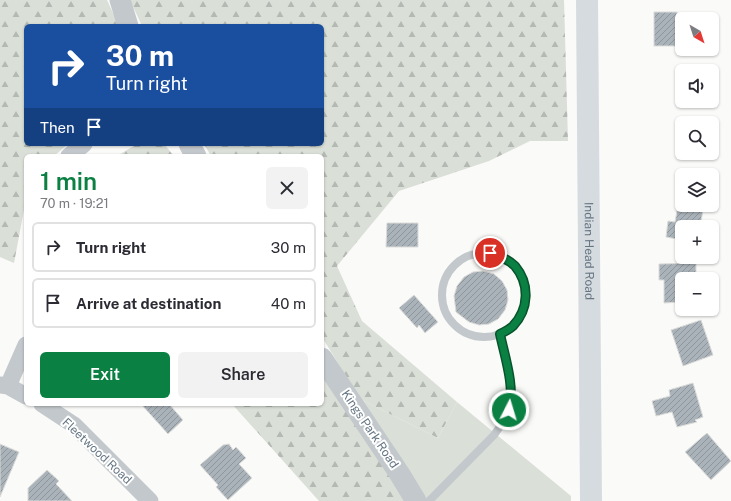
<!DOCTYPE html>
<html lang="en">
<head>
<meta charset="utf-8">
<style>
  :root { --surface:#fff; --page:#f2f2f3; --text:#2b2b33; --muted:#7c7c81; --line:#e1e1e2; --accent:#0b8043 }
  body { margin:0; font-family:"Public Sans",sans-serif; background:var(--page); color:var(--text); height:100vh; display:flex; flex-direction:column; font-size:15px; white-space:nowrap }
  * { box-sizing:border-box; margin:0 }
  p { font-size:13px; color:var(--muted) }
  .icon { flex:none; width:22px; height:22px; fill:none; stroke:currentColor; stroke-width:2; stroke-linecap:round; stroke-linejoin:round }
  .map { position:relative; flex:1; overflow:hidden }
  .panel { position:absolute; left:24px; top:154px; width:300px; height:252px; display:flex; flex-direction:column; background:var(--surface); border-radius:6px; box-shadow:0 1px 3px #0004 }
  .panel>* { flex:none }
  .top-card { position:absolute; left:24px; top:24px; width:300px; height:122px; border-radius:6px; box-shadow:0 1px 3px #0004; background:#1a4fa0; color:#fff; overflow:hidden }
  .needle { width:26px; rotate:141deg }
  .tools { position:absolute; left:675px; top:12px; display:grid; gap:8px }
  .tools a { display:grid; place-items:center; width:44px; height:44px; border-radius:6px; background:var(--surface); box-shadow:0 1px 3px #0004; font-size:20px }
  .pin { position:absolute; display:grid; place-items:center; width:34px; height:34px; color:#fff; margin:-17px; border:2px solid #fff; border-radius:50%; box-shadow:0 1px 4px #0007 }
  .me { position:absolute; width:44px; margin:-22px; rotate:5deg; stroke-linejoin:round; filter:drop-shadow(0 0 3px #0008) }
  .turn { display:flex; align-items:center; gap:14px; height:84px; padding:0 16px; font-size:18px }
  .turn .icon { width:52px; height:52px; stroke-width:2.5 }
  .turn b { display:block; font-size:28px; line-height:34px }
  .then { display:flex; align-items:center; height:38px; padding:0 16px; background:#0003; gap:8px; font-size:15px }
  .round { display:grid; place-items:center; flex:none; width:42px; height:42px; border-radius:6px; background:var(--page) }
  .summary { display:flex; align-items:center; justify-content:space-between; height:68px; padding:0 16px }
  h1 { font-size:24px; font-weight:600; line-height:30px; color:var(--accent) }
  .cta { display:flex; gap:8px; margin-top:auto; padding:8px 16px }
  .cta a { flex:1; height:46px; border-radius:6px; background:var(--accent); color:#fff; font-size:16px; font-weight:600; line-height:46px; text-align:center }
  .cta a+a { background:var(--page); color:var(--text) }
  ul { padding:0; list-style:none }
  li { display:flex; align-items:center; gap:12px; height:50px; margin:0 8px 6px; padding:0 8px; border:2px solid var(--line); border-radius:6px }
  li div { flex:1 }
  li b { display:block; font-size:15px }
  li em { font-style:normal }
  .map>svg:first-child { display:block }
  .green { fill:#dadfd7 }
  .forest { fill:url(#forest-firs) }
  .building { fill:url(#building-hatch); stroke:#dcdcda }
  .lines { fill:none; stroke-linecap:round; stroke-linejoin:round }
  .service { stroke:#c3c8cc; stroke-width:8 }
  .minor { stroke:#c3c8cc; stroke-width:17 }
  .tertiary { stroke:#c3c8cc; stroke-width:21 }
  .secondary { stroke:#d6dbdf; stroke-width:22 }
  .route-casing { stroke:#07532c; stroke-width:10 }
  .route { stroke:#0b8043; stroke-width:7 }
  .labels { text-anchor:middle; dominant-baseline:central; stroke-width:4; stroke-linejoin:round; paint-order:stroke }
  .street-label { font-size:12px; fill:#657683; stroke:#fff }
</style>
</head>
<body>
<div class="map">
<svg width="731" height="501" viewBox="0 0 731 501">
  <defs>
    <pattern id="forest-firs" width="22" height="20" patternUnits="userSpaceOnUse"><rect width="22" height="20" fill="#dadfd7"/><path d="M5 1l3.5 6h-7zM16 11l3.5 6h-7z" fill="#b4b9b4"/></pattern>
    <pattern id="building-hatch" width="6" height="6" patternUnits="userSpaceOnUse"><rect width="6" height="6" fill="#aab3b9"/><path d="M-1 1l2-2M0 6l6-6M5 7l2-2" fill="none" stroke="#8e969c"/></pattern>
  </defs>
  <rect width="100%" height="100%" fill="#fafaf8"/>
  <polygon class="green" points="360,399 438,438 457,402 571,496 571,501 428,501"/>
  <g class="forest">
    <polygon points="0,0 107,0 119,26 26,26 26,144 68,144 54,156 26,156 26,199 14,263 0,257"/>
    <polygon points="130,0 564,0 568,141 530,141 489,161 399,191 337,266 362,321 457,402 438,438 360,399 322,337 322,156 211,156 204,144 322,144 322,26 142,26"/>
    <polygon points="137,144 164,144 174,156 117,156"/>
    <polygon points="322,358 416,501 319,501 232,404 322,404"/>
  </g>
  <g class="building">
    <rect x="654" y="12" width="23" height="34"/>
    <polygon points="678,205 704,205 700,227 682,227 682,240 666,237 668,221 675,222"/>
    <polygon points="387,223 418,223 418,247 386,247"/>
    <polygon points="696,263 696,279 682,279 682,302 664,303 664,280 659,280 659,264"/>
    <polygon points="483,271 494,274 502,281 507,290 508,300 505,310 498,319 489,324 479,325 469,322 456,312 454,296 457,286 464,277 473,272"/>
    <polygon points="414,295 438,322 425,333 419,325 417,328 399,308"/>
    <polygon points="701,320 713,355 683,366 671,330"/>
    <polygon points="693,383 703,417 695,420 697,422 677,427 672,412 656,416 652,401 670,396 669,390"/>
    <polygon points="141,404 169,404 183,420 168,434"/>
    <polygon points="707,433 731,461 711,480 685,452"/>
    <polygon points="0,444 19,452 0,497"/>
    <polygon points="229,444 233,450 236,447 246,458 239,464 252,478 228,500 216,487 218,485 200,465 223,445"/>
    <polygon points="47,470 59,481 56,484 72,501 28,501 28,488"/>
  </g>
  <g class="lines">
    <g class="service">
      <circle cx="484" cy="295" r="42"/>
      <polyline points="429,501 494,435 506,418 511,402 510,380 500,334"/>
    </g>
    <g class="minor">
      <polyline points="69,156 84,144"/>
      <polyline points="0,385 8,386 26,396"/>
      <polyline points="8,386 26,345"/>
      <polyline points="42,404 74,425 150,501"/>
    </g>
    <g class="tertiary">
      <polyline points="120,0 128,26"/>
      <polyline points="189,144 196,156"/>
      <polyline points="322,358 399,473 416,501"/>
    </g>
    <path class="secondary" id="s1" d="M 587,0 L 591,501"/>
  </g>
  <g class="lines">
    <defs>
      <path id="route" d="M 490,253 C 499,256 508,259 515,266 C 530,284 529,309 513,326 C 510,329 504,332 500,334 C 505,358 515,386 509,410"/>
    </defs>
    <use href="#route" class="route-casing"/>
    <use href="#route" class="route"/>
  </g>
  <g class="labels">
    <g class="street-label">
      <text stroke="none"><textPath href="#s1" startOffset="251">Indian Head Road</textPath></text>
      <text transform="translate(370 429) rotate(56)">Kings Park Road</text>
      <text transform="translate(97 451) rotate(43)">Fleetwood Road</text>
    </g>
  </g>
</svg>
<div class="tools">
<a><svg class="needle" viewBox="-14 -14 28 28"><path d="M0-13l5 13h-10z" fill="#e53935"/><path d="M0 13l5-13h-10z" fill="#7c7c81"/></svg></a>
<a><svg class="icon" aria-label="sound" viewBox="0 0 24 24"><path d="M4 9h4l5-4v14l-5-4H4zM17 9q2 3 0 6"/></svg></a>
<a><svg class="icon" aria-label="search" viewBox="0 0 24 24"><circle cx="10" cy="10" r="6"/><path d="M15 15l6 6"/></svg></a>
<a><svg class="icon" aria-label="layers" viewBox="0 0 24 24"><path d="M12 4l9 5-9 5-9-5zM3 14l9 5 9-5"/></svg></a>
<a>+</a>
<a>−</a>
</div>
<div class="pin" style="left:490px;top:253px;background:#d93025"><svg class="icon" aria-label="arrive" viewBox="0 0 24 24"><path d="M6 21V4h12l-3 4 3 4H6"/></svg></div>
<svg class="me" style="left:509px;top:410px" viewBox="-20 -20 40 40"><circle r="17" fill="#0b8043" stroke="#fff" stroke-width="3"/><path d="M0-11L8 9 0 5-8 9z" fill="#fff"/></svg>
<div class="top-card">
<div class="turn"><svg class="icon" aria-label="right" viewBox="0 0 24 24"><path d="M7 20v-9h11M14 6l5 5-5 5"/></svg><div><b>30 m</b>Turn right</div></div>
<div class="then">Then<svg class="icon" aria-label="arrive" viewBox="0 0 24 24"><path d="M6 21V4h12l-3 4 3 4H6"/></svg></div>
</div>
<section class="panel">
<div class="summary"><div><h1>1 min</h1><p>70 m · 19:21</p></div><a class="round"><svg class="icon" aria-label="close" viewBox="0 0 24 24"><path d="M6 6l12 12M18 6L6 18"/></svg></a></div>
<ul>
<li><svg class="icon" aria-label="right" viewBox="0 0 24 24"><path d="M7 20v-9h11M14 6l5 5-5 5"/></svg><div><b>Turn right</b></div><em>30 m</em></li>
<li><svg class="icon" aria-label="arrive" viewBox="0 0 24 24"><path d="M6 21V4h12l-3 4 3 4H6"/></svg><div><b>Arrive at destination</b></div><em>40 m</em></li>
</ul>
<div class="cta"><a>Exit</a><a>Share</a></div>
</section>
</div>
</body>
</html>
